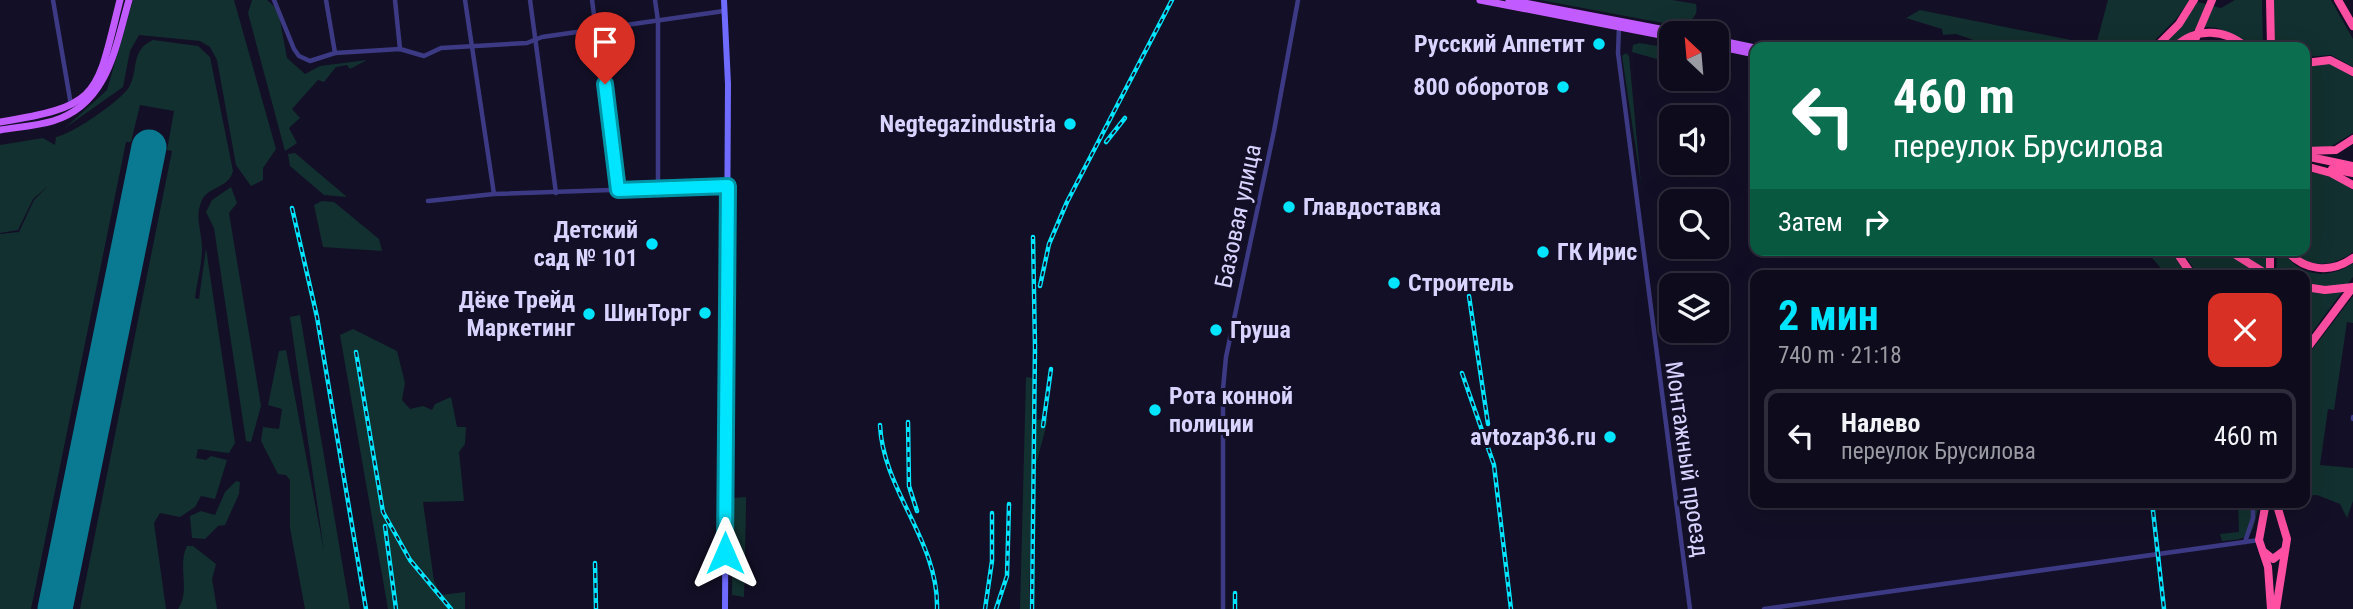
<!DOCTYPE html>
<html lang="ru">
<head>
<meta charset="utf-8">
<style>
  :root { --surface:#0e0b1c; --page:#171425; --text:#f1f3f6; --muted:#9b9ba3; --line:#2e2b3b; --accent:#00e5ff }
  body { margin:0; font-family:"Roboto Condensed",sans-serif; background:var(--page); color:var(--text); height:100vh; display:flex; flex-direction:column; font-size:26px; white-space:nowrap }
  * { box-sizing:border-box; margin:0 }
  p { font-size:23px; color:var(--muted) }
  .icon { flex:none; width:38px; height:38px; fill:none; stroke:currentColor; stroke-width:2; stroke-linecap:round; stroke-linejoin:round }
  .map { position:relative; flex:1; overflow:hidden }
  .side { position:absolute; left:1750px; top:270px; width:560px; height:238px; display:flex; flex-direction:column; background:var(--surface); border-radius:14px; box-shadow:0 7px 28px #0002,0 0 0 2px var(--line) }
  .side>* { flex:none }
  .hud { position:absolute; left:1750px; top:42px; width:560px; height:214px; border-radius:14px; box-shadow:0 7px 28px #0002,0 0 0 2px var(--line); background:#0b6e4f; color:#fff; overflow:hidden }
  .needle { width:46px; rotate:334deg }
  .tools { position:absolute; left:1659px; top:21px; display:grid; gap:14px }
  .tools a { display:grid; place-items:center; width:70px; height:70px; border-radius:14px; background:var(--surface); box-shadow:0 7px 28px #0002,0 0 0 2px var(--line); font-size:35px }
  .pin { position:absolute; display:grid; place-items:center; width:60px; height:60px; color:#fff; margin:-72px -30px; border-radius:50% 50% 50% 0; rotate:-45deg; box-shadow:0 0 7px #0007 }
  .pin .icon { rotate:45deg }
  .me { position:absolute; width:77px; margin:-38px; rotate:0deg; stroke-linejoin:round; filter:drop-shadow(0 0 5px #0008) }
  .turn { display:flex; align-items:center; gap:24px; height:147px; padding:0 28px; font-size:32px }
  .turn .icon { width:91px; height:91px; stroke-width:2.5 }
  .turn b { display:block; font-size:49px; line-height:60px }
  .then { display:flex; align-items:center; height:66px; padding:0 28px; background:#0003; gap:14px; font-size:26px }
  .round { display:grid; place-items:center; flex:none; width:74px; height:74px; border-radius:14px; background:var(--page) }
  .head { display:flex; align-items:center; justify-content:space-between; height:119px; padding:0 28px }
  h1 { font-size:42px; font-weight:700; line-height:52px; color:var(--accent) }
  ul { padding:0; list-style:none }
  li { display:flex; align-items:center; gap:21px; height:94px; margin:0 14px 10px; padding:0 14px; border:4px solid var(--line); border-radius:14px }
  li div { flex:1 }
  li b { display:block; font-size:26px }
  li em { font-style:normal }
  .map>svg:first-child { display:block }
  .green { fill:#12302f }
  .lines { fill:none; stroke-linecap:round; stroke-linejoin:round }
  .runway { stroke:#0a7a92; stroke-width:35 }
  .street { stroke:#3d3a85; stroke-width:4.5 }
  .secondary { stroke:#6f6bff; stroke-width:6 }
  .primary { stroke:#c25bff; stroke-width:7 }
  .highway { stroke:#ff4fa3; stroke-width:8 }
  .rail-casing { stroke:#00e5ff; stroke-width:4.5 }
  .rail { stroke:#130f26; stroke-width:2; stroke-dasharray:5; stroke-linecap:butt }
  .highway-bridge { stroke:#ff4fa3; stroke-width:8 }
  .route-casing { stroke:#0095a6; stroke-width:18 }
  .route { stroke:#00e5ff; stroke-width:12 }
  .poi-dot { fill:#00e5ff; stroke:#130f26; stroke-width:2.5 }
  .labels { text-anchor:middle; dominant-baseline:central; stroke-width:6; stroke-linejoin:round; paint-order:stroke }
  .poi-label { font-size:24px; font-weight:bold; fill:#d9d4ff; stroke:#130f26; text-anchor:end }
  .street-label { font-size:24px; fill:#d9d4ff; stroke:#130f26 }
</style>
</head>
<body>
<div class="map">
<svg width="2353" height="609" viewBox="0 0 2353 609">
  <rect width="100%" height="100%" fill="#130f26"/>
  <g class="green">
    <polygon points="133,0 234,0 276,149 263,168 263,180 251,186 236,165 217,60 210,47 200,41 139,35 130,51 123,87 65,128 107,90"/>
    <polygon points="252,0 267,0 278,10 287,58 305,74 320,66 367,60 350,69 347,65 336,67 324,82 318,80 292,109 300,118 289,128 297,143 285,151 248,13"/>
    <path d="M 1540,0 L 1672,0 L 1696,4 C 1699,17 1690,22 1679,26 Z"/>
    <polygon points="2108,0 2190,0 2176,19 2148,47 1994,47 1956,34 1943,35 1942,29 1906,18 1920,10 2096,45"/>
    <path d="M 2235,0 L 2262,0 L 2263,47 C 2244,47 2232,27 2206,27 C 2187,28 2178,47 2161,47 L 2198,2 L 2221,8 Z"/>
    <polygon points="2274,0 2331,0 2353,39 2353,67 2331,55 2305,57 2305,47 2274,47"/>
    <path d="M 153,40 L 198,46 L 210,57 L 233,171 C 229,188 209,186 202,200 C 194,217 202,231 202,248 C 202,265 197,282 195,298 L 199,299 L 206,248 L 235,443 L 229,453 L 198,449 L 196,458 L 206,460 L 211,456 L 227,460 L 215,499 L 201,496 L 195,507 L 180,517 L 160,513 L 154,523 L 166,609 L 80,609 L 172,151 L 167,150 L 174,111 L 140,105 L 131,142 L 126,142 L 31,609 L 0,609 L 0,234 L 19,232 L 34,200 L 48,186 L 33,199 L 18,230 L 0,233 L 0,145 L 43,138 L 55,145 L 56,137 C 71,135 122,100 129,87 C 139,70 130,50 153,40 Z"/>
    <polygon points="1639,43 1671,48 1671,63 1632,52 1633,45"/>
    <polygon points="1626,53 1629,56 1641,184 1622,56"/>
    <polygon points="2323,63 2336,65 2353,77 2353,133 2330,147 2305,147 2305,67"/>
    <polygon points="295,153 347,197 324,195 290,166 288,154"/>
    <path d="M 2305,171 L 2333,177 L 2353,190 L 2353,252 C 2334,266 2310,270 2292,250 L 2305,250 Z"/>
    <polygon points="231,187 237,203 229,213 261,406 251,442 246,441 214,228 206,212 212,200"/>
    <polygon points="322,201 334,202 379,239 382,251 323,247 314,205"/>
    <polygon points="2145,250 2170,250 2187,275 2167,275"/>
    <polygon points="2181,250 2212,256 2241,250 2266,250 2266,275 2198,275"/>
    <path d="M 2277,250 C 2284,252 2288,259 2294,264 C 2312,278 2335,276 2353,263 L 2353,277 L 2305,342 L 2305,275 L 2276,275 Z"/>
    <polygon points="2353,296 2353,323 2347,322 2334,410 2328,409 2320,465 2353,468 2353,501 2347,518 2340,504 2317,495 2305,496 2305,359"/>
    <polygon points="300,315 350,609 305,609 290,528 290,480 286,475 278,474 261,441 263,427 279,429 282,409 268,405 279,351 286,350 324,551 290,317"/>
    <polygon points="353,329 397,351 405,383 402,400 410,409 423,406 432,410 435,404 451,397 457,427 466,427 465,444 459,452 464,501 423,502 434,581 441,595 465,592 465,609 388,609 340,335"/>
    <polygon points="1026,377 1033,378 1033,420 1048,419 1032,480 1029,609 1020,609"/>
    <polygon points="236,481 240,482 239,494 225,525 218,526 205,539 192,538 190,516 201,511 215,515 225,492"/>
    <polygon points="746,497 746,507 744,597 732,595 733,498"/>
    <path d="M 2238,502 L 2260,502 C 2251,532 2258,539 2222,541 L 2220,534 L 2239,532 Z"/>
    <path d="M 187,546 L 193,546 L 216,564 L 212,579 L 217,609 L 178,609 C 191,591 177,566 187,546 Z"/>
  </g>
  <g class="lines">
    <polyline class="runway" points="55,609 149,147"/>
    <g class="street">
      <polyline points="53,0 71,105"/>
      <polyline points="274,0 294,49 299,56 310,61 335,53 400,49 424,56 441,48 527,43 542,37 724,11"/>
      <polyline points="326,0 335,53"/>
      <polyline points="395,0 400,49"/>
      <polyline points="465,0 494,194"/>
      <polyline points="530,0 556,193"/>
      <polyline points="592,0 618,190"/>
      <polyline points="655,0 658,21 658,188"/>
      <polyline points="1619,26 1618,53 1690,609"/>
      <polyline points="428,201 494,194 728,186"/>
      <polyline points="2353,419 2353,417"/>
      <polyline points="2245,542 2253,518 2253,502"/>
      <polyline points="1223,609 1223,389 1226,357 1274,131 1298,0"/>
      <polyline points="1764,609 2259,540"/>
    </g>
    <polyline class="secondary" points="724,0 728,84 725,609"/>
    <g class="primary">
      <polyline points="1480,0 1671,37"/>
      <polyline points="1509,0 1681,33"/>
      <polyline points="1717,40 1755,48"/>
      <polyline points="1717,46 1755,54"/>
      <path d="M 0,122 C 102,106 96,95 120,0"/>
      <path d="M 0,130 C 17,127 36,126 53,121 C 108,104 115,48 129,0"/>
    </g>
    <g class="highway">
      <polyline points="2270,0 2271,47"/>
      <polyline points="2338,0 2353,26"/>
      <polyline points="2156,47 2179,24 2194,0"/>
      <path d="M 2175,47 C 2196,27 2225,29 2246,47"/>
      <polyline points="2305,63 2330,60 2353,72"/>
      <polyline points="2305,151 2336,150 2353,139"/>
      <polyline points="2305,156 2353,166"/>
      <polyline points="2305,166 2331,173 2353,185"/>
      <polyline points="2332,169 2353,173"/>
      <polyline points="2175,250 2192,275"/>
      <polyline points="2204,250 2229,250"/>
      <polyline points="2270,250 2270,275"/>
      <path d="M 2286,250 C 2304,271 2331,274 2353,258"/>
      <polyline points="2305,287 2325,290 2353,287"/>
      <polyline points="2305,351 2353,287"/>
      <polyline points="2266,502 2259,540 2268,567 2271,609"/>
      <polyline points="2276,502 2287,539 2276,609"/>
      <polyline points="2263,551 2273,559 2285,550"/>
    </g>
    <defs>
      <g id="rail">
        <polyline points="1106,142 1125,118"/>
        <polyline points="292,208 317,317 366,609"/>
        <polyline points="1040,286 1049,244 1067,202 1172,0"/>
        <polyline points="1469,296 1488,424"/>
        <polyline points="356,352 383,512 410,560 451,609"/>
        <polyline points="1462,373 1494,465 1511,609"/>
        <polyline points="908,422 909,486 917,511"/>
        <path d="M 880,425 C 883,491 939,541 937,609"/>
        <polyline points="1043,426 1051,369"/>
        <polyline points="2152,502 2164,609"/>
        <polyline points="385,526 396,609"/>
        <polyline points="595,563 596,609"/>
        <polyline points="985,609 992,561 992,513"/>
        <polyline points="996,609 1007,576 1009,504"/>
        <polyline points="1032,609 1035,347 1033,237"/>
        <polyline points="1235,609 1235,593"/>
      </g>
    </defs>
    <use href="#rail" class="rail-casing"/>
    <use href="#rail" class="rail"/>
    <g class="highway-bridge">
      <polyline points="2192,47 2212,0"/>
      <polyline points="2228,250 2268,275"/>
    </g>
  </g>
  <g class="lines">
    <defs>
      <polyline id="route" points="605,84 618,190 728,186 725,553"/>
    </defs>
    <use href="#route" class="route-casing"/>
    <use href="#route" class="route"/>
  </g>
  <g class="poi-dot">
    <circle cx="1599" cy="44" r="7"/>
    <circle cx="1563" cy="87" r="7"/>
    <circle cx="1070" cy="124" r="7"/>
    <circle cx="1289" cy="207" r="7"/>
    <circle cx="652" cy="244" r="7"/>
    <circle cx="1543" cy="252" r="7"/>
    <circle cx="1394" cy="283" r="7"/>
    <circle cx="705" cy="313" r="7"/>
    <circle cx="589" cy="314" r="7"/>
    <circle cx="1216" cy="330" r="7"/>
    <circle cx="1155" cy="410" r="7"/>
    <circle cx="1610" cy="437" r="7"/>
  </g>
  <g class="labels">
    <g class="poi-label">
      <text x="1585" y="44">Русский Аппетит</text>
      <text x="1549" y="87">800 оборотов</text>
      <text x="1056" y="124">Negtegazindustria</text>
      <text x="1303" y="207" text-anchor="start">Главдоставка</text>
      <text x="638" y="230">Детский<tspan x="638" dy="28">сад № 101</tspan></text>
      <text x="1557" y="252" text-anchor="start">ГК Ирис</text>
      <text x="1408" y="283" text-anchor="start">Строитель</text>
      <text x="575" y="300">Дёке Трейд<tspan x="575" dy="28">Маркетинг</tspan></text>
      <text x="691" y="313">ШинТорг</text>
      <text x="1230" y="330" text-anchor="start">Груша</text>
      <text x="1169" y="396" text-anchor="start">Рота конной<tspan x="1169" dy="28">полиции</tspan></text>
      <text x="1596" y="437">avtozap36.ru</text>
    </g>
    <g class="street-label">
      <text transform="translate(1238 216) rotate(-78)">Базовая улица</text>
      <text transform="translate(1687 459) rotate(82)">Монтажный проезд</text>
    </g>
  </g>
</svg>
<div class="tools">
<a><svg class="needle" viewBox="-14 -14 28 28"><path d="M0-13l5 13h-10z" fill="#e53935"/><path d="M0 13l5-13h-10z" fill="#9b9ba3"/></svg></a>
<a><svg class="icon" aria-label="sound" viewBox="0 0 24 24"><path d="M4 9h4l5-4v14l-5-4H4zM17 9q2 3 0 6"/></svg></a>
<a><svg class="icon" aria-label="search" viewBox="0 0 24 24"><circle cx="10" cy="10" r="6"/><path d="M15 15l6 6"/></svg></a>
<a><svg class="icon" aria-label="layers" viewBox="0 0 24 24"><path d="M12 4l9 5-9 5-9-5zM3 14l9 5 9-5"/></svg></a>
</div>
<div class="pin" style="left:605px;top:84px;background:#d93025"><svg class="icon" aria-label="arrive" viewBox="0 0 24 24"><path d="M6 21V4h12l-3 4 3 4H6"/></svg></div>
<svg class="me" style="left:725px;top:553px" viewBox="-20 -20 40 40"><path d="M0-17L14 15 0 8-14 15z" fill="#00e5ff" stroke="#fff" stroke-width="4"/></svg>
<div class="hud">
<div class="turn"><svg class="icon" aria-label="left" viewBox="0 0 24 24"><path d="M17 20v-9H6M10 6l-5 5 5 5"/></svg><div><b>460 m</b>переулок Брусилова</div></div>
<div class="then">Затем<svg class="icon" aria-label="right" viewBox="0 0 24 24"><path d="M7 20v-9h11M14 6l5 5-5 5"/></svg></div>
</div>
<section class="side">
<div class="head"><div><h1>2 мин</h1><p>740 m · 21:18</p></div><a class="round" style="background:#d93025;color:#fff"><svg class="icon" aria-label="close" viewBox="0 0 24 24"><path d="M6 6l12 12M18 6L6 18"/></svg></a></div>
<ul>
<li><svg class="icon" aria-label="left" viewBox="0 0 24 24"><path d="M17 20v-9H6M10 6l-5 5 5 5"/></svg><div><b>Налево</b><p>переулок Брусилова</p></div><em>460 m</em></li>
</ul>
</section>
</div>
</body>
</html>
